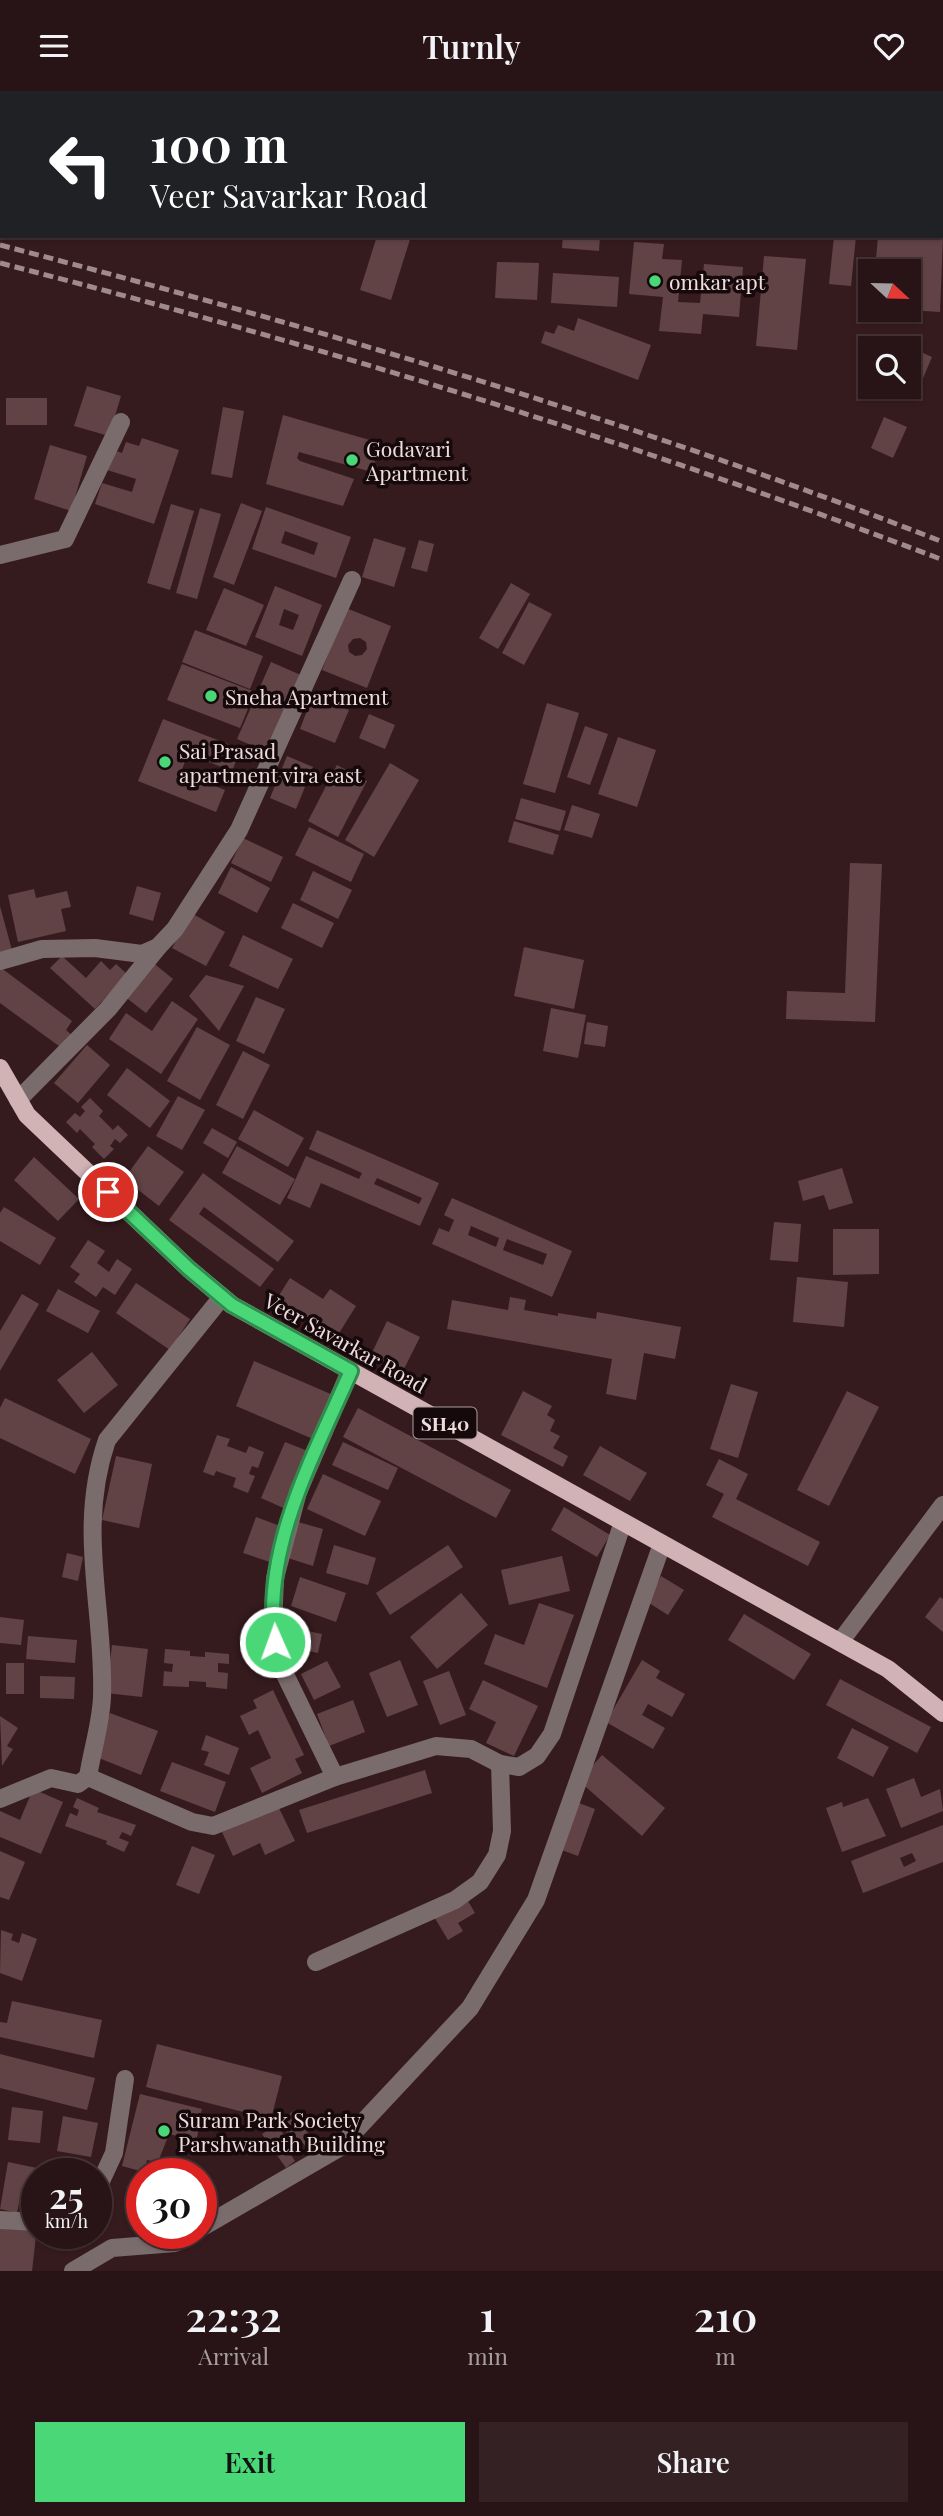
<!DOCTYPE html>
<html lang="en">
<head>
<meta charset="utf-8">
<style>
  :root { --surface:#281416; --page:#342123; --text:#f1f3f6; --muted:#a59ea1; --line:#443335; --accent:#49d778 }
  body { margin:0; font-family:"Playfair Display",serif; background:var(--page); color:var(--text); height:100vh; display:flex; flex-direction:column; font-size:26px; white-space:nowrap }
  * { box-sizing:border-box; margin:0 }
  p { font-size:23px; color:var(--muted) }
  .icon { flex:none; width:38px; height:38px; fill:none; stroke:currentColor; stroke-width:2; stroke-linecap:round; stroke-linejoin:round }
  .map { position:relative; height:2180px; overflow:hidden }
  .drawer { display:flex; flex-direction:column; background:var(--surface); flex:1 }
  .drawer>* { flex:none }
  .top-card { position:absolute; left:0px; top:0px; width:943px; height:147px; box-shadow:0 2px 5px #0004,0 0 0 2px var(--line); background:#202124; color:#fff; overflow:hidden }
  .needle { width:46px; rotate:112deg }
  .buttons { position:absolute; left:858px; top:168px; display:grid; gap:14px }
  .buttons a { display:grid; place-items:center; width:63px; height:63px; border-radius:0px; background:var(--surface); box-shadow:0 2px 5px #0004,0 0 0 2px var(--line); font-size:35px }
  .speed { position:absolute; left:21px; top:2067px; display:flex; gap:14px; font-size:35px; font-weight:700; text-align:center }
  .speed>* { display:grid; place-content:center; width:91px; height:91px; border-radius:50%; background:var(--surface); box-shadow:0 2px 5px #0004,0 0 0 2px var(--line); line-height:1 }
  .speed small { font-size:18px; font-weight:400 }
  .speed .limit { border:10px solid #d22; background:#fff; color:#111 }
  .pin { position:absolute; display:grid; place-items:center; width:60px; height:60px; color:#fff; margin:-30px; border:4px solid #fff; border-radius:50%; box-shadow:0 2px 7px #0007 }
  .me { position:absolute; width:77px; margin:-38px; rotate:358deg; stroke-linejoin:round; filter:drop-shadow(0 0 5px #0008) }
  .turn { display:flex; align-items:center; gap:24px; height:147px; padding:0 35px; font-size:32px }
  .turn .icon { width:91px; height:91px; stroke-width:2.5 }
  .turn b { display:block; font-size:49px; line-height:60px }
  .eta { display:flex; justify-content:space-evenly; align-items:center; height:119px; text-align:center }
  .eta b { font-size:42px; font-weight:600; line-height:49px }
  .cta { display:flex; gap:14px; margin-top:auto; padding:14px 35px }
  .cta a { flex:1; height:80px; border-radius:0px; background:var(--accent); color:#111; font-size:28px; font-weight:600; line-height:80px; text-align:center }
  .cta a+a { background:var(--page); color:var(--text) }
  header { display:flex; justify-content:space-between; align-items:center; height:91px; padding:0 35px; background:var(--surface); font-size:32px; font-weight:600 }
  .map>svg:first-child { display:block }
  .building { fill:#614346; fill-rule:evenodd }
  .lines { fill:none; stroke-linecap:round; stroke-linejoin:round }
  .minor { stroke:#7a6b6c; stroke-width:18 }
  .major { stroke:#d2b3b5; stroke-width:18 }
  .rail { stroke:#a08a8c; stroke-width:5; stroke-dasharray:10 5; stroke-linecap:butt }
  .route-casing { stroke:#2f8c4e; stroke-width:18 }
  .route { stroke:#49d778; stroke-width:12 }
  .poi-dot { fill:#49d778; stroke:#15090b; stroke-width:2.5 }
  .labels { text-anchor:middle; dominant-baseline:central; stroke-width:7; stroke-linejoin:round; paint-order:stroke }
  .shield { fill:#15090b; stroke:#ae9d9f; stroke-width:2 }
  .shield-label { font-size:19px; font-weight:bold; fill:#efdcde }
  .poi-label { font-size:21px; fill:#efdcde; stroke:#15090b; text-anchor:start }
  .street-label { font-size:21px; fill:#efdcde; stroke:#15090b }
</style>
</head>
<body>
<header><svg class="icon" aria-label="menu" viewBox="0 0 24 24"><path d="M4 6h16M4 12h16M4 18h16"/></svg>Turnly<svg class="icon" aria-label="heart" viewBox="0 0 24 24"><path d="M12 20l-8-8c-3-5 5-10 8-4 3-6 11-1 8 4z"/></svg></header>
<div class="map">
<svg width="943" height="2180" viewBox="0 0 943 2180">
  <rect width="100%" height="100%" fill="#361b1e"/>
  <g class="building">
    <polygon points="377,145 411,145 391,209 360,199"/>
    <polygon points="563,145 600,145 599,160 562,157"/>
    <polygon points="834,145 856,145 851,195 829,193"/>
    <polygon points="878,145 943,145 940,221 908,219 908,180 875,180"/>
    <polygon points="634,151 664,153 662,168 682,169 678,211 700,212 704,173 743,176 739,226 703,223 701,243 659,240 663,206 629,203"/>
    <polygon points="764,165 806,168 797,259 756,255"/>
    <polygon points="497,171 539,172 537,209 495,207"/>
    <polygon points="553,182 619,186 617,216 551,212"/>
    <polygon points="578,227 651,254 638,289 541,252 545,240 554,243 558,234 574,240"/>
    <polygon points="905,254 932,266 916,304 897,296 908,296 908,257 904,257"/>
    <polygon points="87,295 121,305 109,345 74,335"/>
    <rect x="6" y="307" width="41" height="27"/>
    <polygon points="223,316 244,320 232,387 211,383"/>
    <polygon points="283,324 380,352 372,381 299,361 297,367 300,370 354,388 343,415 266,393"/>
    <polygon points="884,326 907,336 893,367 871,357"/>
    <polygon points="142,347 179,359 154,433 95,413 102,392 132,401 136,388 107,379 113,359 122,362 126,351 139,355"/>
    <polygon points="50,354 87,365 71,420 34,408"/>
    <polygon points="241,412 262,420 234,494 213,486"/>
    <polygon points="171,413 194,420 170,499 147,492"/>
    <path d="M 266,416 L 351,446 L 336,487 L 252,458 ZM 285,440 L 318,452 L 314,464 L 281,452 Z"/>
    <polygon points="200,417 221,423 197,508 176,502"/>
    <polygon points="374,447 406,457 394,496 362,486"/>
    <polygon points="419,449 434,453 427,481 411,477"/>
    <polygon points="511,492 530,503 498,558 479,547"/>
    <path d="M 275,495 L 322,514 L 302,565 L 255,546 ZM 284,518 L 299,524 L 293,539 L 279,534 Z"/>
    <polygon points="224,497 264,514 246,555 206,539"/>
    <polygon points="529,511 552,523 524,574 502,562"/>
    <path d="M 346,517 L 391,535 L 367,597 L 322,579 ZM 360,547 L 366,551 L 367,558 L 362,564 L 355,565 L 349,561 L 348,554 L 353,548 Z"/>
    <polygon points="195,539 263,565 250,598 182,571"/>
    <polygon points="271,571 303,585 269,662 237,648"/>
    <polygon points="182,573 255,601 240,637 167,609"/>
    <polygon points="313,604 349,619 335,652 300,638"/>
    <polygon points="547,612 579,622 555,702 523,693"/>
    <polygon points="369,623 395,634 385,658 359,647"/>
    <polygon points="163,628 241,658 232,680 188,663 181,681 225,699 216,721 138,690"/>
    <polygon points="585,635 608,643 590,694 567,686"/>
    <polygon points="618,646 656,659 637,716 598,703"/>
    <polygon points="287,665 313,676 296,718 270,707"/>
    <polygon points="390,672 419,689 374,766 345,749"/>
    <polygon points="337,674 367,690 338,746 308,730"/>
    <polygon points="521,707 566,720 560,740 515,728"/>
    <polygon points="572,714 600,723 592,747 564,739"/>
    <polygon points="514,730 559,744 553,764 508,751"/>
    <polygon points="309,736 364,763 351,791 295,764"/>
    <polygon points="243,747 283,766 271,791 231,772"/>
    <polygon points="850,772 882,773 875,931 786,928 787,900 845,902"/>
    <polygon points="231,776 270,797 257,822 218,802"/>
    <polygon points="313,780 352,799 338,828 300,809"/>
    <polygon points="137,795 161,802 153,830 129,823"/>
    <polygon points="34,798 36,807 67,800 71,816 61,818 66,840 18,851 8,804"/>
    <polygon points="293,812 334,832 322,857 281,837"/>
    <polygon points="0,815 13,863 0,867"/>
    <polygon points="191,822 225,841 206,875 172,857"/>
    <polygon points="243,844 293,868 278,898 229,875"/>
    <polygon points="524,856 584,869 574,918 514,905"/>
    <polygon points="62,865 86,887 101,870 110,879 116,873 127,883 95,918 50,877"/>
    <polygon points="151,870 173,888 146,922 124,905"/>
    <polygon points="0,876 72,930 66,939 73,945 63,958 0,912"/>
    <polygon points="206,884 244,895 219,940 189,905"/>
    <polygon points="256,906 285,918 264,963 236,950"/>
    <polygon points="172,910 198,928 161,983 109,948 126,922 152,940"/>
    <polygon points="551,917 586,924 578,967 543,960"/>
    <polygon points="587,931 608,935 605,956 584,953"/>
    <polygon points="197,936 230,954 200,1009 167,990"/>
    <polygon points="87,954 110,974 78,1012 54,992"/>
    <polygon points="243,960 270,974 243,1028 216,1014"/>
    <polygon points="127,977 170,1010 150,1037 107,1004"/>
    <polygon points="178,1005 205,1019 182,1059 156,1045"/>
    <polygon points="90,1007 103,1020 99,1025 113,1039 118,1034 128,1044 120,1052 115,1048 110,1055 114,1058 104,1068 92,1056 95,1053 80,1038 77,1042 66,1031 75,1022 80,1026 85,1020 81,1016"/>
    <polygon points="254,1019 304,1047 288,1076 238,1048"/>
    <polygon points="212,1037 237,1051 228,1067 203,1052"/>
    <path d="M 317,1039 L 439,1092 L 420,1135 L 321,1092 L 310,1117 L 287,1107 L 306,1065 L 359,1088 L 362,1082 L 309,1058 ZM 377,1087 L 422,1107 L 419,1113 L 374,1093 Z"/>
    <polygon points="148,1055 184,1081 159,1115 124,1088"/>
    <polygon points="237,1055 295,1088 280,1114 222,1082"/>
    <polygon points="34,1066 79,1108 58,1130 14,1089"/>
    <polygon points="842,1077 853,1112 829,1119 824,1104 803,1110 798,1090"/>
    <polygon points="203,1082 294,1150 278,1171 204,1116 199,1123 274,1178 260,1196 169,1129"/>
    <path d="M 452,1107 L 572,1160 L 552,1206 L 432,1153 L 439,1137 L 449,1141 L 454,1129 L 444,1124 ZM 471,1135 L 499,1147 L 496,1156 L 468,1144 ZM 507,1148 L 547,1163 L 543,1174 L 503,1159 Z"/>
    <polygon points="4,1116 56,1147 40,1174 0,1150 0,1122"/>
    <polygon points="774,1131 801,1133 798,1171 770,1169"/>
    <polygon points="833,1138 879,1138 879,1183 833,1184"/>
    <polygon points="88,1149 105,1160 97,1172 109,1181 117,1168 132,1178 115,1204 103,1196 96,1206 74,1191 80,1183 70,1176"/>
    <polygon points="797,1186 848,1191 844,1236 793,1231"/>
    <polygon points="290,1187 323,1208 330,1198 356,1215 336,1247 276,1209"/>
    <polygon points="136,1192 190,1228 170,1259 116,1222"/>
    <polygon points="58,1198 100,1220 88,1242 46,1220"/>
    <polygon points="22,1203 39,1213 0,1280 0,1240"/>
    <polygon points="510,1206 526,1209 524,1219 558,1225 558,1222 596,1228 597,1221 681,1236 675,1268 644,1262 636,1309 606,1303 612,1268 447,1238 452,1209 508,1219"/>
    <polygon points="387,1230 420,1246 403,1280 371,1264"/>
    <polygon points="92,1261 118,1294 84,1322 57,1289"/>
    <polygon points="254,1270 333,1304 313,1348 236,1315"/>
    <polygon points="731,1293 758,1301 738,1367 710,1358"/>
    <polygon points="523,1300 552,1315 547,1324 555,1329 550,1340 560,1345 553,1357 568,1365 563,1376 501,1344"/>
    <polygon points="847,1300 879,1316 829,1415 797,1399"/>
    <polygon points="5,1307 91,1348 75,1383 0,1347 0,1317"/>
    <polygon points="358,1317 511,1399 496,1427 343,1346"/>
    <polygon points="217,1344 230,1348 227,1355 246,1362 249,1355 264,1361 258,1377 252,1375 249,1383 255,1385 248,1402 233,1396 236,1387 216,1380 214,1385 203,1381"/>
    <polygon points="285,1351 313,1362 288,1419 261,1407"/>
    <polygon points="343,1351 398,1377 388,1399 332,1374"/>
    <polygon points="600,1355 647,1382 630,1410 583,1384"/>
    <polygon points="116,1365 152,1373 139,1437 102,1429"/>
    <polygon points="719,1368 748,1383 736,1408 820,1451 808,1475 712,1426 724,1403 706,1394"/>
    <polygon points="323,1383 381,1410 365,1445 307,1418"/>
    <polygon points="564,1416 610,1444 597,1466 551,1439"/>
    <polygon points="256,1426 283,1436 270,1471 243,1462"/>
    <polygon points="298,1431 323,1438 313,1475 288,1467"/>
    <polygon points="334,1454 376,1467 368,1494 326,1482"/>
    <polygon points="448,1454 463,1476 390,1524 376,1502"/>
    <polygon points="67,1462 83,1466 78,1490 62,1486"/>
    <polygon points="562,1465 570,1500 509,1514 501,1479"/>
    <polygon points="661,1485 684,1499 668,1524 646,1510"/>
    <polygon points="300,1486 346,1502 336,1531 291,1515"/>
    <polygon points="461,1502 488,1534 437,1578 410,1546"/>
    <polygon points="940,1506 943,1508 943,1541 925,1526"/>
    <polygon points="539,1512 574,1524 547,1597 484,1573 495,1543 524,1554"/>
    <polygon points="744,1523 811,1563 794,1589 728,1549"/>
    <polygon points="0,1526 24,1529 21,1554 0,1552"/>
    <polygon points="283,1535 322,1543 318,1562 279,1554"/>
    <polygon points="28,1545 77,1549 75,1572 26,1568"/>
    <polygon points="112,1554 148,1558 142,1606 106,1602"/>
    <polygon points="165,1558 190,1560 190,1565 205,1566 205,1561 229,1563 229,1573 218,1572 218,1581 228,1582 227,1598 206,1596 206,1591 189,1590 189,1596 163,1595 164,1580 172,1581 173,1573 164,1572"/>
    <polygon points="400,1569 418,1614 387,1626 369,1582"/>
    <polygon points="642,1569 660,1580 656,1587 685,1603 672,1626 648,1613 642,1624 665,1637 653,1658 606,1631"/>
    <polygon points="327,1570 341,1596 314,1609 301,1583"/>
    <rect x="6" y="1572" width="18" height="31"/>
    <polygon points="449,1580 466,1624 440,1634 423,1590"/>
    <polygon points="40,1585 75,1586 74,1608 40,1607"/>
    <polygon points="840,1588 931,1636 917,1662 826,1614"/>
    <polygon points="483,1589 538,1615 514,1665 486,1652 496,1631 469,1618"/>
    <polygon points="273,1599 304,1664 295,1668 302,1682 262,1702 250,1677 271,1667 258,1639 249,1644 240,1625 257,1617 253,1609"/>
    <polygon points="353,1609 365,1641 329,1655 317,1623"/>
    <polygon points="110,1622 158,1640 141,1684 94,1665"/>
    <polygon points="0,1625 18,1637 7,1655 13,1658 2,1675"/>
    <polygon points="852,1637 889,1656 873,1686 837,1667"/>
    <polygon points="206,1644 239,1657 229,1684 204,1674 209,1661 201,1659"/>
    <polygon points="602,1664 665,1717 642,1745 579,1690"/>
    <polygon points="172,1671 226,1691 215,1721 160,1700"/>
    <polygon points="425,1679 432,1702 307,1742 299,1719"/>
    <polygon points="914,1687 921,1706 940,1698 943,1720 901,1737 886,1698"/>
    <polygon points="33,1698 63,1711 41,1763 0,1746 0,1720 20,1729"/>
    <polygon points="77,1707 99,1717 97,1721 136,1734 131,1745 122,1741 119,1747 129,1751 124,1761 106,1753 107,1750 65,1735 70,1722 77,1725 79,1719 73,1716"/>
    <polygon points="868,1707 886,1745 842,1761 826,1717 842,1711 843,1716"/>
    <polygon points="576,1711 595,1718 578,1765 559,1758"/>
    <polygon points="278,1715 295,1750 265,1764 260,1752 233,1765 222,1741"/>
    <path d="M 943,1734 L 943,1771 L 863,1802 L 851,1770 ZM 912,1762 L 916,1770 L 904,1776 L 900,1767 Z"/>
    <polygon points="192,1755 215,1764 199,1803 176,1794"/>
    <polygon points="0,1760 25,1771 9,1809 0,1806"/>
    <polygon points="465,1805 475,1822 458,1832 463,1840 448,1849 433,1824"/>
    <polygon points="1,1839 13,1843 11,1849 19,1852 22,1842 37,1848 22,1890 0,1882"/>
    <polygon points="12,1910 102,1929 94,1967 0,1946 0,1931 7,1932"/>
    <polygon points="157,1953 282,1985 271,2028 146,1996"/>
    <polygon points="0,1963 95,1987 87,2019 0,1997"/>
    <polygon points="140,2003 202,2018 199,2029 191,2027 189,2036 199,2038 196,2050 169,2043 158,2071 147,2069 144,2081 122,2075"/>
    <polygon points="12,2016 43,2020 40,2052 8,2049"/>
    <polygon points="295,2019 304,2032 301,2034 318,2053 310,2059 295,2045 288,2050 295,2061 291,2064 295,2070 286,2077 262,2043 271,2037 274,2041 279,2037 284,2044 287,2042 282,2035 287,2032 283,2027"/>
    <polygon points="63,2025 98,2032 91,2066 57,2060"/>
    <polygon points="8,2071 56,2081 37,2082 37,2115 19,2112 17,2122 0,2118"/>
    <polygon points="0,2132 37,2136 32,2180 0,2180"/>
  </g>
  <g class="lines">
    <g class="minor">
      <polyline points="453,0 458,2"/>
      <polyline points="251,2 253,0"/>
      <polyline points="942,42 943,43"/>
      <polyline points="0,89 2,90"/>
      <polyline points="0,464 65,448 121,331"/>
      <polyline points="0,870 42,858 95,857 142,863 158,856 175,838 239,739 352,489"/>
      <polyline points="18,1009 108,918 158,856"/>
      <path d="M 222,1206 L 107,1349 C 76,1439 105,1517 102,1606 C 101,1632 92,1660 88,1686 L 192,1731 L 213,1735 L 335,1686 L 436,1655 L 471,1658 L 500,1673 L 519,1676 L 537,1665 L 552,1643 L 623,1431"/>
      <polyline points="840,1551 943,1414"/>
      <polyline points="335,1686 277,1567 273,1536 275,1487 298,1401 350,1280"/>
      <polyline points="0,1708 51,1687 78,1693 88,1686"/>
      <polyline points="316,1871 455,1809 480,1791 497,1764 502,1740 500,1673"/>
      <polyline points="96,2101 114,2062 125,1988"/>
      <polyline points="0,2129 37,2131"/>
      <polyline points="201,2137 339,2057 470,1917 536,1809 662,1453"/>
      <polyline points="73,2180 112,2157 175,2152 192,2142"/>
    </g>
    <polyline class="major" points="0,977 27,1024 189,1178 232,1214 888,1578 943,1622"/>
    <g class="rail">
      <path d="M 0,154 C 319,237 636,331 943,451"/>
      <path d="M 0,172 C 319,254 635,351 943,469"/>
    </g>
  </g>
  <g class="lines">
    <defs>
      <path id="route" d="M 108,1101 L 189,1178 L 232,1214 L 351,1280 C 314,1364 262,1457 275,1551"/>
    </defs>
    <use href="#route" class="route-casing"/>
    <use href="#route" class="route"/>
  </g>
  <g class="poi-dot">
    <circle cx="655" cy="190" r="7"/>
    <circle cx="352" cy="369" r="7"/>
    <circle cx="211" cy="605" r="7"/>
    <circle cx="165" cy="671" r="7"/>
    <circle cx="164" cy="2040" r="7"/>
  </g>
  <g class="labels">
    <rect class="shield" x="413.5" y="1316.5" width="63" height="31" rx="5"/>
    <g class="shield-label">
      <text x="445" y="1332">SH40</text>
    </g>
    <g class="poi-label">
      <text x="669" y="190">omkar apt</text>
      <text x="366" y="357">Godavari<tspan x="366" dy="24">Apartment</tspan></text>
      <text x="225" y="605">Sneha Apartment</text>
      <text x="179" y="659">Sai Prasad<tspan x="179" dy="24">apartment vira east</tspan></text>
      <text x="178" y="2028">Suram Park Society<tspan x="178" dy="24">Parshwanath Building</tspan></text>
    </g>
    <g class="street-label">
      <text transform="translate(346 1251) rotate(29)">Veer Savarkar Road</text>
    </g>
  </g>
</svg>
<div class="buttons">
<a><svg class="needle" viewBox="-14 -14 28 28"><path d="M0-13l5 13h-10z" fill="#e53935"/><path d="M0 13l5-13h-10z" fill="#a59ea1"/></svg></a>
<a><svg class="icon" aria-label="search" viewBox="0 0 24 24"><circle cx="10" cy="10" r="6"/><path d="M15 15l6 6"/></svg></a>
</div>
<div class="speed"><div>25<small>km/h</small></div><div class="limit">30</div></div>
<div class="pin" style="left:108px;top:1101px;background:#d93025"><svg class="icon" aria-label="arrive" viewBox="0 0 24 24"><path d="M6 21V4h12l-3 4 3 4H6"/></svg></div>
<svg class="me" style="left:275px;top:1551px" viewBox="-20 -20 40 40"><circle r="17" fill="#49d778" stroke="#fff" stroke-width="3"/><path d="M0-11L8 9 0 5-8 9z" fill="#fff"/></svg>
<div class="top-card">
<div class="turn"><svg class="icon" aria-label="left" viewBox="0 0 24 24"><path d="M17 20v-9H6M10 6l-5 5 5 5"/></svg><div><b>100 m</b>Veer Savarkar Road</div></div>
</div>
</div>
<section class="drawer">
<div class="eta">
<div><b>22:32</b><p>Arrival</p></div>
<div><b>1</b><p>min</p></div>
<div><b>210</b><p>m</p></div>
</div>
<div class="cta"><a>Exit</a><a>Share</a></div>
</section>
</body>
</html>
